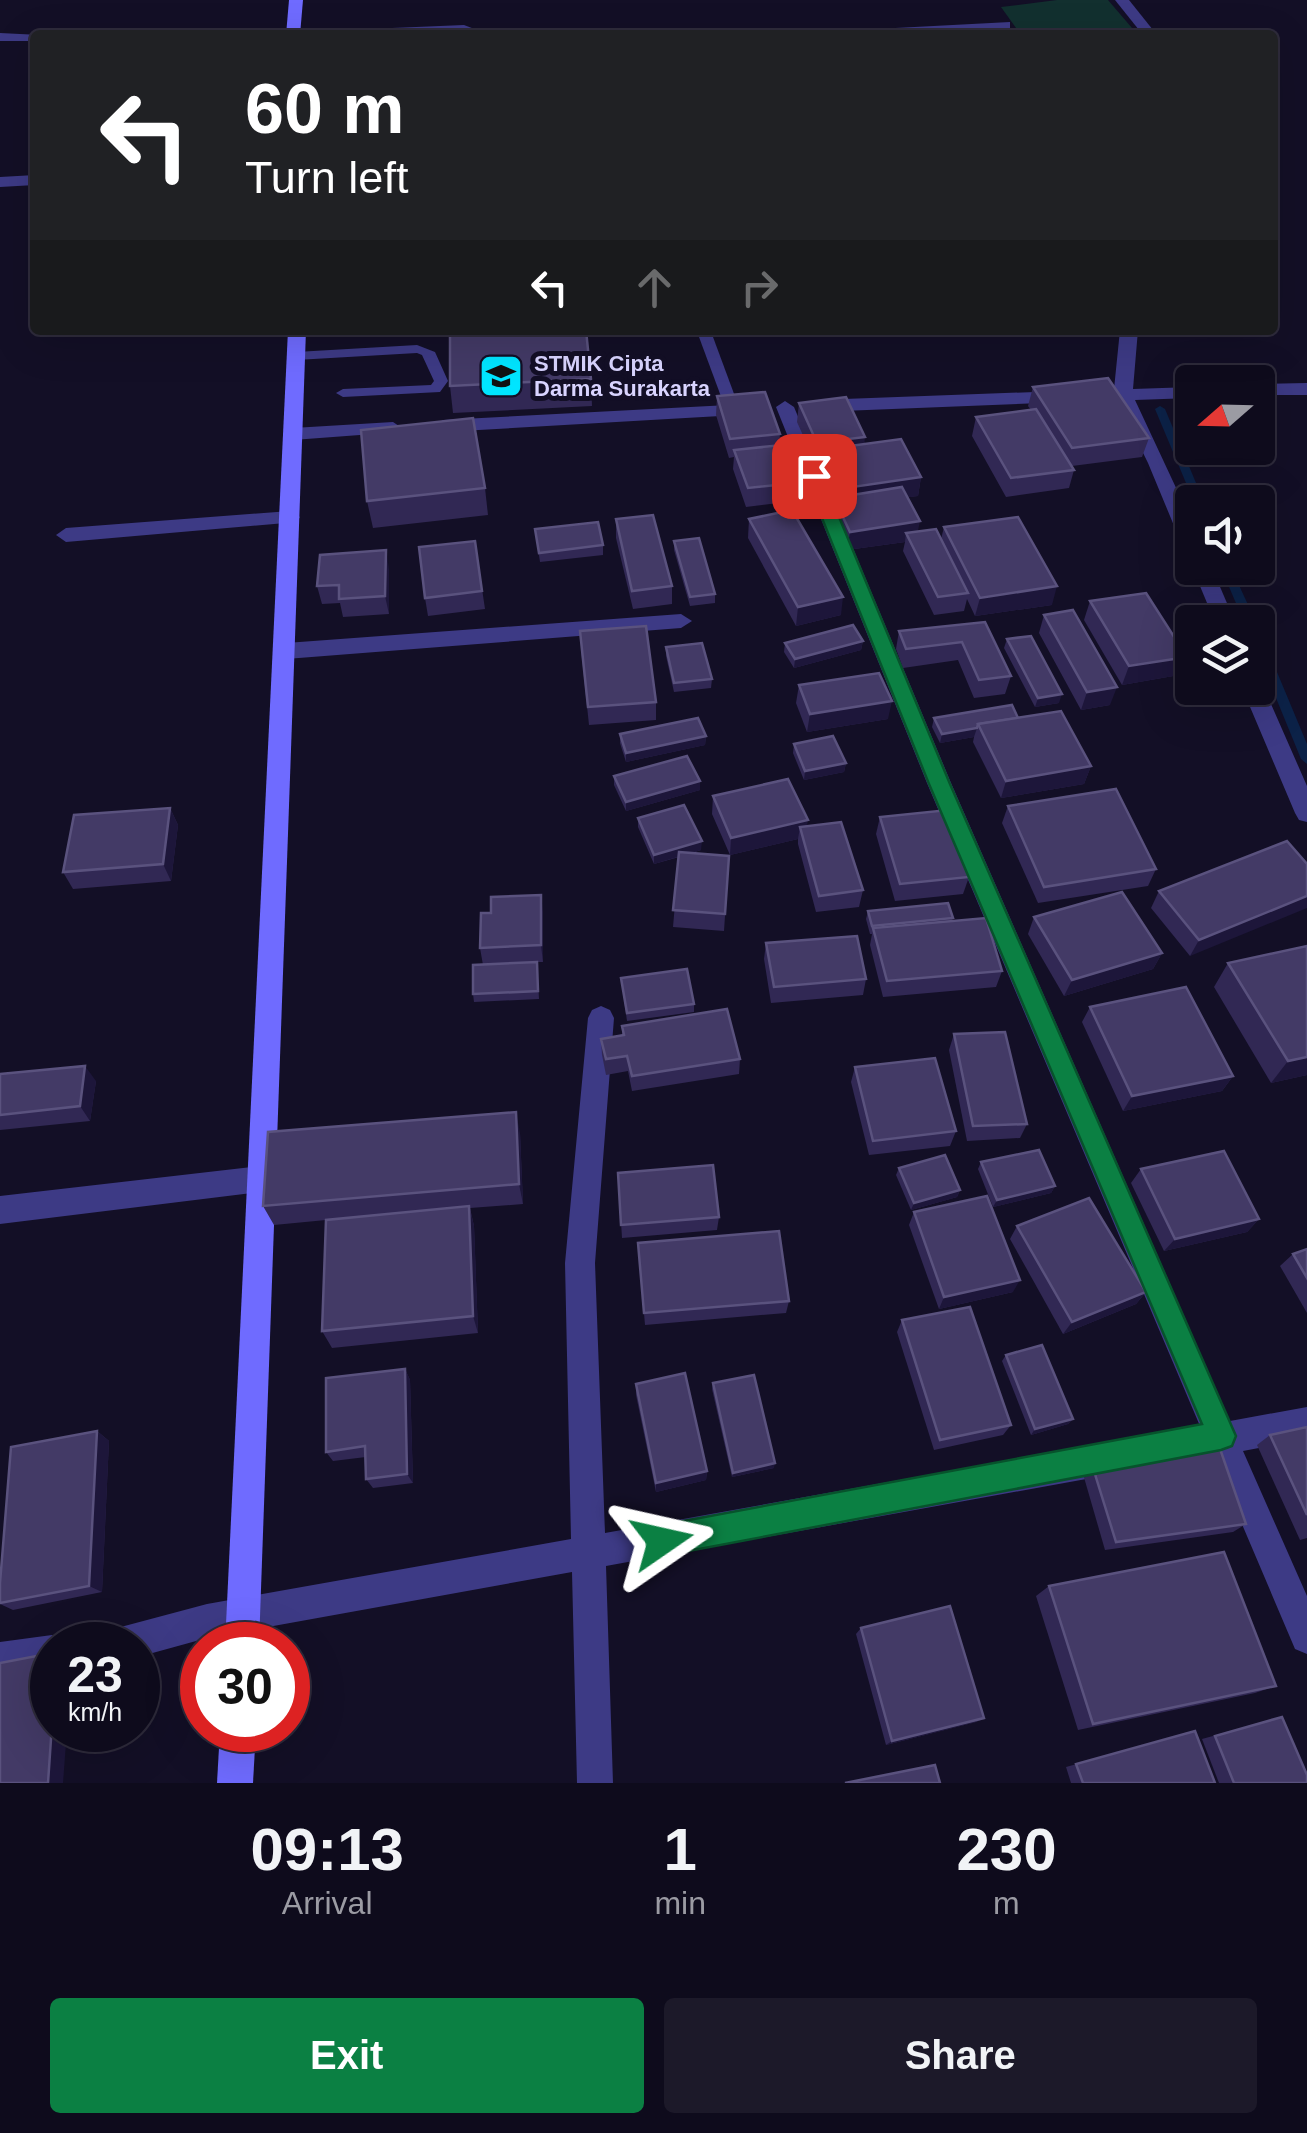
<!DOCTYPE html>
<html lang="en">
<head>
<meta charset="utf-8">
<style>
  :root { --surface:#0e0b1c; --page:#1c1929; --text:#f1f3f6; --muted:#9b9ba3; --line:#2e2b3b; --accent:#0b8043 }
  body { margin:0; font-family:Helvetica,sans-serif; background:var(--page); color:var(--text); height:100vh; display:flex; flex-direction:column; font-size:38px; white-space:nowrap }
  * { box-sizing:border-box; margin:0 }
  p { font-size:32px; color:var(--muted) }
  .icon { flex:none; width:55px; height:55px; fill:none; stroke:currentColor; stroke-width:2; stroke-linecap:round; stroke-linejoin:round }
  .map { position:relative; height:1783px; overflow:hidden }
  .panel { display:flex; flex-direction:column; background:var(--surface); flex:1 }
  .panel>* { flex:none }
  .top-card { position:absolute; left:30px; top:30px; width:1248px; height:305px; border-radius:10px; box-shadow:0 10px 40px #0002,0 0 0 2px var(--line); background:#202124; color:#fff; overflow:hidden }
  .needle { width:65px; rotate:250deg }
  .controls { position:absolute; left:1175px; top:365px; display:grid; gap:20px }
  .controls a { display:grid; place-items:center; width:100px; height:100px; border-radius:10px; background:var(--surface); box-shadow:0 10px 40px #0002,0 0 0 2px var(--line); font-size:50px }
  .speed { position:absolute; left:30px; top:1622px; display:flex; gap:20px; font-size:50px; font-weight:700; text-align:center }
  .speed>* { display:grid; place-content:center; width:130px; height:130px; border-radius:50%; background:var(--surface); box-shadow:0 10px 40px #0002,0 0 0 2px var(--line); line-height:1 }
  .speed small { font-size:25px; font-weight:400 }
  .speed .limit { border:15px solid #d22; background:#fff; color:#111 }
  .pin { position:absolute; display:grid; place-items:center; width:85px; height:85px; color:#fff; margin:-42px; border-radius:20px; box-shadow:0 5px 15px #0006 }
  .me { position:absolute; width:110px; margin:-55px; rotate:79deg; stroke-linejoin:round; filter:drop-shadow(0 0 8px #0008) }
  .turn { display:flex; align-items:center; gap:35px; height:210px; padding:0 50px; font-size:45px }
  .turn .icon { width:130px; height:130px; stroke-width:2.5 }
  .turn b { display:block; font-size:70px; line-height:85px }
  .lanes { display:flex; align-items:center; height:95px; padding:0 50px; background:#0003; justify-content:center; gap:50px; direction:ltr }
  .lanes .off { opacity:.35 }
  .eta { display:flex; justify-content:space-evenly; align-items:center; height:170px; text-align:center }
  .eta b { font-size:60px; font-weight:800; line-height:70px }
  .primary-button { display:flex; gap:20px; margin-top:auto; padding:20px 50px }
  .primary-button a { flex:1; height:115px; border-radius:10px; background:var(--accent); color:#fff; font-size:40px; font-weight:800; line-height:115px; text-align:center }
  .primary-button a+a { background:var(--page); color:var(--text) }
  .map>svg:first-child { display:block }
  .green { fill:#12302f }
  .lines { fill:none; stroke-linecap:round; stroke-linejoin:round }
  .stream { fill:#0c2248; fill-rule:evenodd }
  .lane { fill:#3d3a85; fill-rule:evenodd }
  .street { fill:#3d3a85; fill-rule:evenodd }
  .secondary { fill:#6f6bff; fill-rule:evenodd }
  .wall { fill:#312854 }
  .shaded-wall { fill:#1d163a }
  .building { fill:#433a66; stroke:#5a527e; stroke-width:2.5 }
  .route { fill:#0b8043; stroke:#07532c; stroke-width:2.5 }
  .labels { text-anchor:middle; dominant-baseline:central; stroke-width:10; stroke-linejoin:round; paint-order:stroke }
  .far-poi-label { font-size:22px; font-weight:bold; fill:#d9d4ff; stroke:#130f26; text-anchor:start }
</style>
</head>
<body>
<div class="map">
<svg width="1307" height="1783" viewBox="0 0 1307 1783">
  <rect width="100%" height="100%" fill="#130f26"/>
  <polygon class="green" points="1057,0 1108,0 1138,35 1021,35 1001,7"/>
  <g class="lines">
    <g class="stream">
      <polygon points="1160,406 1165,409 1204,502 1194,502 1155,409"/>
      <polygon points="1221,568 1231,568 1256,622 1244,622"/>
      <polygon points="1258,637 1264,641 1307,744 1307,764 1301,759 1258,654"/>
    </g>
    <g class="lane">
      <polygon points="706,333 713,337 740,410 738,413 733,414 726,410 699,337"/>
      <polygon points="417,345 435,352 448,381 440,392 343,397 336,393 343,389 431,385 434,381 422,355 417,353 296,360 289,356 296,352"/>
    </g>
    <g class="street">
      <polygon points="1115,0 1129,0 1157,35 1143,35"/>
      <polygon points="1010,22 1010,28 1005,29 831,35 838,31"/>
      <polygon points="464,25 490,35 313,35 320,31"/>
      <polygon points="0,33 40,35 35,35 35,41 0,41"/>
      <polygon points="35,175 35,185 0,187 0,177"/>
      <polygon points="1120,330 1138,330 1133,389 1192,387 1192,398 1135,400 1192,522 1192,552 1182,545 1148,463 1117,400 817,412 808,406 817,400 1114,389"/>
      <polygon points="1307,383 1307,395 1258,395 1258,384"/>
      <polygon points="785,401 794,407 951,783 1230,1421 1307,1407 1307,1439 1243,1451 1307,1596 1307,1654 1295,1649 1213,1456 606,1566 613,1783 577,1783 572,1572 207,1638 138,1657 138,1645 100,1645 105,1633 117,1628 207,1604 571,1539 565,1263 588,1018 592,1010 601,1006 610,1010 614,1018 595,1263 605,1533 1200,1426 927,783 776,407"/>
      <polygon points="748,404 757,410 755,414 443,432 434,426 443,420"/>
      <polygon points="393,422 402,428 400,432 293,440 284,434 293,428"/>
      <polygon points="290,511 300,517 297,522 66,542 56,535 66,528"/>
      <polygon points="1192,567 1212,568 1235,622 1215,622"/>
      <polygon points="681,614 692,621 681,628 286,659 275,651 286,643"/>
      <polygon points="1258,681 1264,688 1307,786 1307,822 1299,820 1295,813 1242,688 1258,688"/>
      <polygon points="261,1166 271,1170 275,1179 271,1188 261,1192 0,1224 0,1196"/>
      <polygon points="52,1635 66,1645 52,1645 52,1670 0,1678 0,1642"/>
    </g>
    <g class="secondary">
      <polygon points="289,0 303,0 300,35 286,35"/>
      <polygon points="288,330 306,330 259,1645 225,1645"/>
      <polygon points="220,1730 256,1730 253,1783 217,1783"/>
    </g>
  </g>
  <g class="wall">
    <polygon points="591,379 592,406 453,413 450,386"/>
    <polygon points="1033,387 1149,438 1142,457 1072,466 1074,470 1069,488 1006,497 972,436 976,417 1031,410 1028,406"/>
    <polygon points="717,396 780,434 779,445 797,483 795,501 746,507 733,469 734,457 729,458 716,415"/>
    <polygon points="799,403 921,477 918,496 908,497 918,531 941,539 944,527 1052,605 975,616 967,599 964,611 934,615 903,551 905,542 847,550 832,516 834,498 846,496 832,466 833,460 815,462 797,422"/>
    <polygon points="485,488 488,515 373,528 367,501"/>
    <polygon points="616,519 672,586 672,604 633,609 616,538"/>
    <polygon points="749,519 841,615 796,626 748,538"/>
    <polygon points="535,529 603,545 603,555 540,562"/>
    <polygon points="475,541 485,609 428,616 425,598"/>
    <polygon points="674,541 715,594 715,603 690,606 674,550"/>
    <polygon points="389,569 389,614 343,617 340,603 322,604 317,586"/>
    <polygon points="1090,601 1179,675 1122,685 1084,620"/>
    <polygon points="1044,615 1110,705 1081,710 1039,633"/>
    <polygon points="985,622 1011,676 1005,694 974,698 958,660 903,668 896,649 899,631"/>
    <polygon points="1007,639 1059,703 1035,707 1004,648"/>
    <polygon points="863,641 861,650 794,668 784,652 785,643"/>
    <polygon points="666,647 712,679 711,688 674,692 666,656"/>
    <polygon points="581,649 656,702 656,720 589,725"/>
    <polygon points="799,685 888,719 807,732 796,703"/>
    <polygon points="934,718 1018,718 1091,766 1084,784 1001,798 973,742 974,737 940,743 932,727"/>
    <polygon points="620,734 706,736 705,745 626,762 620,743"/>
    <polygon points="794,744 846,763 844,772 804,780 793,753"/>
    <polygon points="614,776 700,781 700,790 626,811 614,785"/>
    <polygon points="713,796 807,826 863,890 859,907 816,912 798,844 798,839 730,855 712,814"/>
    <polygon points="1008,806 1156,869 1148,886 1038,903 1002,823"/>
    <polygon points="170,808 178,825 171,881 73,889 63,872"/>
    <polygon points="880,817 969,877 963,894 895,901 876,834"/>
    <polygon points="638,818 701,850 692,853 729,856 724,931 673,927 679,857 654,864 638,827"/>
    <polygon points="1307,864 1190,956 1151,908 1159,891"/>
    <polygon points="868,911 953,918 952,921 1002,971 996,987 883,997 870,945 872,934 870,934 866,919"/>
    <polygon points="543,912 543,962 537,962 539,999 474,1002 473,994 483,965 480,948"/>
    <polygon points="1034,917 1162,953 1153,969 1064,996 1028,934"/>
    <polygon points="766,943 866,979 863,995 771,1003 764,959"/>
    <polygon points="1307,946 1307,1075 1271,1083 1214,987 1228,963"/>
    <polygon points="621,978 694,1004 694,1012 627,1021"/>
    <polygon points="1090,1007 1233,1076 1222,1091 1123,1111 1082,1022"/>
    <polygon points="622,1026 740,1059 739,1074 632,1091 628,1071 606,1075 602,1055 601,1039 622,1036"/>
    <polygon points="954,1034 1027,1124 1020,1138 967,1141 949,1050"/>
    <polygon points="855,1067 956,1131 950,1146 869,1155 851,1082"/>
    <polygon points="0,1074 96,1081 90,1121 0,1130"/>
    <polygon points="520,1133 523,1204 470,1208 474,1226 478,1333 332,1348 322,1331 326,1220 274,1225 263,1206"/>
    <polygon points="981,1162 1055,1186 1051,1193 993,1207 978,1169"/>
    <polygon points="899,1168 960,1190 957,1197 911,1210 896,1175"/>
    <polygon points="1141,1169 1259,1219 1247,1232 1164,1251 1131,1183"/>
    <polygon points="618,1173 719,1217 717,1230 622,1238"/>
    <polygon points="914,1212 1013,1292 939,1309 909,1225"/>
    <polygon points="1017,1226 1146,1292 1136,1304 1063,1334 1010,1239"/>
    <polygon points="638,1243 789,1301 786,1313 645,1325"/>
    <polygon points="1307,1249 1307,1313 1280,1266 1293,1254"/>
    <polygon points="902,1320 1011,1425 1003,1435 934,1450 897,1332"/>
    <polygon points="1006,1355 1073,1419 1068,1424 1031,1435 1002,1361"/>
    <polygon points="405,1369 410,1380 413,1483 373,1488 366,1479 366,1457 333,1461 326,1452"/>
    <polygon points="713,1383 774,1468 732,1477 712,1389"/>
    <polygon points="636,1384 707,1471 706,1480 656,1492 636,1395"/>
    <polygon points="1307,1427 1307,1538 1300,1540 1257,1445 1270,1435"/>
    <polygon points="97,1431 109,1441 102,1592 13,1610 0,1604 0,1583"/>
    <polygon points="1090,1458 1246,1524 1233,1532 1105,1550 1081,1467"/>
    <polygon points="1049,1586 1276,1686 1255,1693 1078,1730 1036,1596"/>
    <polygon points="861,1628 984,1718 976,1722 886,1745 856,1634"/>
    <polygon points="1282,1717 1307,1783 1219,1783 1202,1739"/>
    <polygon points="1195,1731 1215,1783 1071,1783 1066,1767"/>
  </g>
  <g class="shaded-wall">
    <polygon points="865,437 863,456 835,448 833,460 815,462 817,443"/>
    <polygon points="921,477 918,496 850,505 853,487"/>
    <polygon points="920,521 916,540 906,533 905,542 847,550 850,532"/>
    <polygon points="386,550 389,569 389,614 385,596"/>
    <polygon points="1057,586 1052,605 975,616 980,598"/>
    <polygon points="843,597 841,615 796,626 798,607"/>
    <polygon points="863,641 861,650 794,668 795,659"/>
    <polygon points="1187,657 1179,675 1122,685 1129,666"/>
    <polygon points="1117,687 1110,705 1081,710 1087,692"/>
    <polygon points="1062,694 1059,703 1035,707 1038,698"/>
    <polygon points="892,701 888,719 807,732 810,714"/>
    <polygon points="977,728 974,737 940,743 942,734"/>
    <polygon points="706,736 705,745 626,762 626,753"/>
    <polygon points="846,763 844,772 804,780 805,771"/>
    <polygon points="1091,766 1084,784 1001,798 1006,781"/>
    <polygon points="700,781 700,790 626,811 626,802"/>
    <polygon points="170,808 178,825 171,881 163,864"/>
    <polygon points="808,820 805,837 800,827 798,839 730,855 731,838"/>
    <polygon points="702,841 701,850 654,864 654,855"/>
    <polygon points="541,895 543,912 543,962 541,945"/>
    <polygon points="1307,896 1307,908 1190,956 1199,940"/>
    <polygon points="1162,953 1153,969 1064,996 1072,980"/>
    <polygon points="1307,1057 1307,1075 1271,1083 1288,1061"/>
    <polygon points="85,1066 96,1081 90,1121 80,1106"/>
    <polygon points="1233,1076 1222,1091 1123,1111 1132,1096"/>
    <polygon points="516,1112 520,1133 523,1204 519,1184"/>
    <polygon points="1055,1186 1051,1193 993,1207 997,1200"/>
    <polygon points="960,1190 957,1197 911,1210 914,1203"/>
    <polygon points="469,1206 474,1226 478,1333 473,1316"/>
    <polygon points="1259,1219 1247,1232 1164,1251 1175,1239"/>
    <polygon points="1020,1280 1013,1292 939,1309 944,1297"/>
    <polygon points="1146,1292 1136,1304 1063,1334 1072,1322"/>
    <polygon points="405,1369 410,1380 413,1483 407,1474"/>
    <polygon points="1073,1419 1068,1424 1031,1435 1035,1429"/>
    <polygon points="97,1431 109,1441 102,1592 89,1586"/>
    <polygon points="775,1463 774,1468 732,1477 733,1473"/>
    <polygon points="707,1471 706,1480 656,1492 656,1483"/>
    <polygon points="984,1718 976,1722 886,1745 892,1741"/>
    <polygon points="52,1730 67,1730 63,1783 48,1783"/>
  </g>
  <g class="building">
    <polygon points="450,330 586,330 591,379 450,386"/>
    <polygon points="1108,378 1149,438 1072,448 1033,387"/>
    <polygon points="765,392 780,434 730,439 717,396"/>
    <polygon points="846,397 865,437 817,443 799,403"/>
    <polygon points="1036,409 1074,470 1011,478 976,417"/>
    <polygon points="473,418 485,488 367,501 361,430"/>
    <polygon points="901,439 921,477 853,487 835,448"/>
    <polygon points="782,445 797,483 748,488 734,450"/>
    <polygon points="902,487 920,521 850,532 834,498"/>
    <polygon points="792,510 843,597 798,607 749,519"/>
    <polygon points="653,515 672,586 632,591 616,519"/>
    <polygon points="1018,517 1057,586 980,598 944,527"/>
    <polygon points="598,522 603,545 539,553 535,529"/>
    <polygon points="936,529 968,593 938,597 906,533"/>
    <polygon points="699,538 715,594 690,597 674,541"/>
    <polygon points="475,541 482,591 425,598 419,547"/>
    <polygon points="386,550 385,596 339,599 339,585 317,586 320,555"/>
    <polygon points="1146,593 1187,657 1129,666 1090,601"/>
    <polygon points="1073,610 1117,687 1087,692 1044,615"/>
    <polygon points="985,622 1011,676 979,680 962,642 906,649 899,631"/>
    <polygon points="853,625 863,641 795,659 785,643"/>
    <polygon points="646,626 656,702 588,707 580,631"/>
    <polygon points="1031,636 1062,694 1038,698 1007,639"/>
    <polygon points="702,643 712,679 674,683 666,647"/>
    <polygon points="879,673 892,701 810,714 799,685"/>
    <polygon points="1012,705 1018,718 978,724 977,728 942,734 934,718"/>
    <polygon points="1061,711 1091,766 1006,781 978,724"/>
    <polygon points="698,718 706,736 626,753 620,734"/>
    <polygon points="833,736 846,763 805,771 794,744"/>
    <polygon points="687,756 700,781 626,802 614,776"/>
    <polygon points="788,779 808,820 731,838 713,796"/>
    <polygon points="1116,789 1156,869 1044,887 1008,806"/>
    <polygon points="684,805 702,841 654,855 638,818"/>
    <polygon points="170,808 163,864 63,872 74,815"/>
    <polygon points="948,810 969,877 900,884 880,817"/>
    <polygon points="841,822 863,890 819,896 800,827"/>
    <polygon points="1287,841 1307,864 1307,896 1199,940 1159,891"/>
    <polygon points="679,852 729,856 725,914 673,910"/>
    <polygon points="1122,892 1162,953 1072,980 1034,917"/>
    <polygon points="541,895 541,945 480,948 481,913 491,913 491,897"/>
    <polygon points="948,903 953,918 872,926 868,911"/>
    <polygon points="986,918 1002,971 887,981 873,928"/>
    <polygon points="857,936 866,979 774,987 766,943"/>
    <polygon points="1307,946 1307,1057 1288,1061 1228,963"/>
    <polygon points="537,962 538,991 473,994 473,965"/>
    <polygon points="687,969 694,1004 627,1013 621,978"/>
    <polygon points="1186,987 1233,1076 1132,1096 1090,1007"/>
    <polygon points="727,1009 740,1059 632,1076 627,1056 606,1059 601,1039 624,1035 622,1026"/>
    <polygon points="1005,1032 1027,1124 973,1126 954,1034"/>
    <polygon points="935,1058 956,1131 873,1141 855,1067"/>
    <polygon points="85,1066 80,1106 0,1115 0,1074"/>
    <polygon points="516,1112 519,1184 263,1206 268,1132"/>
    <polygon points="1039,1150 1055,1186 997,1200 981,1162"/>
    <polygon points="1224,1151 1259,1219 1175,1239 1141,1169"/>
    <polygon points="945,1155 960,1190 914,1203 899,1168"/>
    <polygon points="713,1165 719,1217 621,1225 618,1173"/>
    <polygon points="987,1196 1020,1280 944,1297 914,1212"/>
    <polygon points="1089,1198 1146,1292 1072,1322 1017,1226"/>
    <polygon points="469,1206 473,1316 322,1331 326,1220"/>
    <polygon points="779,1231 789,1301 644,1313 638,1243"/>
    <polygon points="1307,1249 1307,1278 1293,1254"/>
    <polygon points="970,1307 1011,1425 940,1440 902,1320"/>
    <polygon points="1042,1345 1073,1419 1035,1429 1006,1355"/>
    <polygon points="405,1369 407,1474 366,1479 365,1446 326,1452 326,1378"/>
    <polygon points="685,1373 707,1471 656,1483 636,1384"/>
    <polygon points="754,1375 775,1463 733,1473 713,1383"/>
    <polygon points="1307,1427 1307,1515 1270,1435"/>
    <polygon points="97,1431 89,1586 0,1603 0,1583 11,1447"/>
    <polygon points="1217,1440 1246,1524 1116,1542 1090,1458"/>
    <polygon points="1224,1552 1276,1686 1093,1724 1049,1586"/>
    <polygon points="950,1606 984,1718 892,1741 861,1628"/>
    <polygon points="52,1653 52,1724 48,1783 0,1783 0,1663"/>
    <polygon points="1282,1717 1307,1775 1307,1783 1234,1783 1215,1736"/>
    <polygon points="1195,1731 1215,1783 1083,1783 1076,1764"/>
    <polygon points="935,1765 940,1783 845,1783"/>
  </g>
  <polygon class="route" points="814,470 822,476 950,784 1236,1436 1232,1446 1221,1450 662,1556 651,1552 646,1541 651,1530 662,1525 1202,1424 929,784 805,476"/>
  <defs>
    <symbol id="university-square" viewBox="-11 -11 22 22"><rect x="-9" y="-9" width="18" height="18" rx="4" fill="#00e5ff" stroke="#130f26"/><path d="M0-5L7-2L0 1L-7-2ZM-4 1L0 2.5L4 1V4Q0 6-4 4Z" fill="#111"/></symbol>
  </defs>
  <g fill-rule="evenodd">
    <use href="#university-square" x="476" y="351" width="50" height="50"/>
  </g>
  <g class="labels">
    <g class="far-poi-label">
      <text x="534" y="363">STMIK Cipta<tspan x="534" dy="25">Darma Surakarta</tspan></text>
    </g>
  </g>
</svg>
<div class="controls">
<a><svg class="needle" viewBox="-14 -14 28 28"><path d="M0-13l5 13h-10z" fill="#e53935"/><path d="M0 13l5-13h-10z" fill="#9b9ba3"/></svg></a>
<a><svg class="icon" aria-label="sound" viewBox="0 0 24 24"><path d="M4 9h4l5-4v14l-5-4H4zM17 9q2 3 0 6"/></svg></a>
<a><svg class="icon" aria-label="layers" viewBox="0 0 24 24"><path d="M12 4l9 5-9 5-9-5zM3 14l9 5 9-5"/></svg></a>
</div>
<div class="speed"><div>23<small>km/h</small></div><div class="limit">30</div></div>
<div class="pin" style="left:814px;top:476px;background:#d93025"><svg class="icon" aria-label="arrive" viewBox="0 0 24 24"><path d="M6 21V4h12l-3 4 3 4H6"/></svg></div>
<svg class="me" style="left:662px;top:1541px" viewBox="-20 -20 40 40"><path d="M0-17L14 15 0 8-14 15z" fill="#0b8043" stroke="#fff" stroke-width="4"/></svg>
<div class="top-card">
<div class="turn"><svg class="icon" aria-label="left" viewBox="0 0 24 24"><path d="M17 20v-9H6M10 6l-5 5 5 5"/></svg><div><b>60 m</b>Turn left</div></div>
<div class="lanes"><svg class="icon" aria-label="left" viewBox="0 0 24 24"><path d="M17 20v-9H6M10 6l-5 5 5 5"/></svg><svg class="icon off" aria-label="ahead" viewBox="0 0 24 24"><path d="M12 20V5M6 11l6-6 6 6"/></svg><svg class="icon off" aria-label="right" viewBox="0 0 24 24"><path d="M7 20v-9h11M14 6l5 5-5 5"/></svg></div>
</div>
</div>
<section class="panel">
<div class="eta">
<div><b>09:13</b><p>Arrival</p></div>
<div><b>1</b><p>min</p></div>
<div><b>230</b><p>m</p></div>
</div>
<div class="primary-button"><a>Exit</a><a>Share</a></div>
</section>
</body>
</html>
